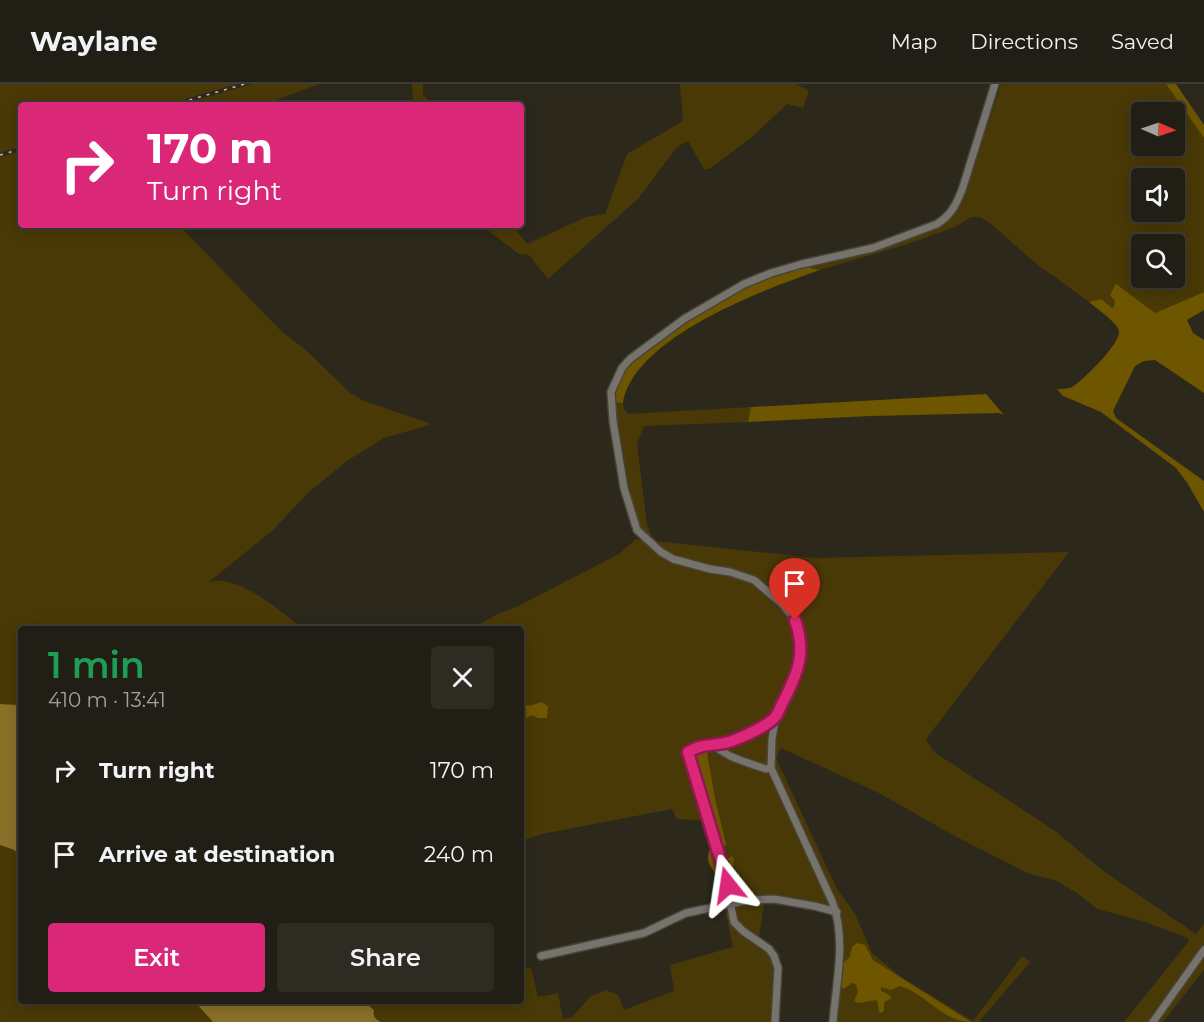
<!DOCTYPE html>
<html lang="en">
<head>
<meta charset="utf-8">
<style>
  :root { --surface:#211e15; --page:#2d2b22; --text:#f1f3f6; --muted:#a2a2a0; --line:#3e3c34; --accent:#db2777 }
  body { margin:0; font-family:Montserrat,sans-serif; background:var(--page); color:var(--text); height:100vh; display:flex; flex-direction:column; font-size:22px; white-space:nowrap }
  * { box-sizing:border-box; margin:0 }
  p { font-size:20px; color:var(--muted) }
  .icon { flex:none; width:33px; height:33px; fill:none; stroke:currentColor; stroke-width:2; stroke-linecap:round; stroke-linejoin:round }
  .map { position:relative; flex:1; overflow:hidden }
  .drawer { position:absolute; left:18px; top:542px; width:506px; height:378px; display:flex; flex-direction:column; background:var(--surface); border-radius:6px; box-shadow:0 3px 15px #0003,0 0 0 2px var(--line) }
  .drawer>* { flex:none }
  .top-card { position:absolute; left:18px; top:18px; width:506px; height:126px; border-radius:6px; box-shadow:0 3px 15px #0003,0 0 0 2px var(--line); background:#db2777; color:#fff; overflow:hidden }
  .needle { width:39px; rotate:92deg }
  .buttons { position:absolute; left:1131px; top:18px; display:grid; gap:12px }
  .buttons a { display:grid; place-items:center; width:54px; height:54px; border-radius:6px; background:var(--surface); box-shadow:0 3px 15px #0003,0 0 0 2px var(--line); font-size:30px }
  .pin { position:absolute; display:grid; place-items:center; width:51px; height:51px; color:#fff; margin:-62px -26px; border-radius:50% 50% 50% 0; rotate:-45deg; box-shadow:0 0 6px #0007 }
  .pin .icon { rotate:45deg }
  .me { position:absolute; width:66px; margin:-33px; rotate:345deg; stroke-linejoin:round; filter:drop-shadow(0 0 4px #0008) }
  .turn { display:flex; align-items:center; gap:21px; height:126px; padding:0 30px; font-size:27px }
  .turn .icon { width:78px; height:78px; stroke-width:2.5 }
  .turn b { display:block; font-size:42px; line-height:51px }
  .round { display:grid; place-items:center; flex:none; width:63px; height:63px; border-radius:6px; background:var(--page) }
  .headline { display:flex; align-items:center; justify-content:space-between; height:102px; padding:0 30px }
  h1 { font-size:36px; font-weight:600; line-height:45px; color:#1e9e55 }
  .primary-button { display:flex; gap:12px; margin-top:auto; padding:12px 30px }
  .primary-button a { flex:1; height:69px; border-radius:6px; background:var(--accent); color:#fff; font-size:24px; font-weight:600; line-height:69px; text-align:center }
  .primary-button a+a { background:var(--page); color:var(--text) }
  ul { padding:0; list-style:none }
  li { display:flex; align-items:center; gap:18px; height:84px; padding:0 30px }
  li div { flex:1 }
  li b { display:block; font-size:22px }
  li em { font-style:normal }
  header { display:flex; align-items:center; gap:36px; box-sizing:border-box; height:84px; padding:0 30px; background:var(--surface); border-bottom:2px solid var(--line) }
  header strong { font-size:28px }
  nav { display:flex; gap:33px; margin-inline-start:auto; font-size:21px }
  .map>svg:first-child { display:block }
  .green { fill:#493907; fill-rule:evenodd }
  .forest { fill:#6e5500 }
  .water { fill:#8b7028 }
  .lines { fill:none; stroke-linecap:round; stroke-linejoin:round }
  .minor-casing { stroke:#484439; stroke-width:10 }
  .minor { stroke:#76736d; stroke-width:7 }
  .rail { stroke:#c1beb5; stroke-width:1.5; stroke-dasharray:3 6; stroke-linecap:butt }
  .route-casing { stroke:#8e194d; stroke-width:15 }
  .route { stroke:#db2777; stroke-width:10 }
</style>
</head>
<body>
<header>
<strong>Waylane</strong>
<nav><a>Map</a><a>Directions</a><a>Saved</a></nav>
</header>
<div class="map">
<svg width="1204" height="938" viewBox="0 0 1204 938">
  <rect width="100%" height="100%" fill="#2c281c"/>
  <g class="green">
    <polygon points="0,0 237,0 165,21 21,21 21,63 0,69"/>
    <polygon points="252,0 319,0 263,21 179,21"/>
    <polygon points="412,0 423,0 423,10 431,21 415,21 413,18"/>
    <polygon points="680,0 796,0 809,7 803,24 787,20 751,54 709,85 704,85 688,57 677,63 638,115 548,195 529,171 519,170 481,141 512,141 527,160 586,133 605,130 627,70 683,37"/>
    <path d="M 1001,0 L 1166,0 L 1204,54 L 1204,208 L 1155,229 L 1116,201 L 1115,223 L 1112,224 L 1101,216 L 1089,218 L 1034,178 L 990,139 L 980,133 L 971,133 L 957,142 L 908,160 L 820,186 L 811,184 L 809,182 L 947,136 L 959,121 L 974,74 L 986,46 ZM 1142,28 L 1174,28 L 1174,62 L 1142,62 ZM 1142,94 L 1174,94 L 1174,128 L 1142,128 ZM 1142,160 L 1174,160 L 1174,194 L 1142,194 Z"/>
    <path d="M 21,67 L 21,141 L 179,141 L 281,247 L 306,266 L 350,309 L 364,317 L 429,339 L 429,341 L 384,354 L 347,377 L 309,408 L 273,446 L 209,498 C 213,498 219,496 223,497 C 248,499 283,529 302,544 L 21,544 L 21,627 L 19,621 L 0,620 L 0,73 Z"/>
    <path d="M 614,318 L 623,319 L 624,325 L 628,330 L 751,323 L 748,338 L 644,342 L 637,360 L 647,441 L 654,457 L 816,474 L 1069,468 L 926,655 L 934,668 L 1054,746 L 1102,786 L 1196,850 L 1204,840 L 1204,864 L 1150,938 L 1124,938 L 1189,857 L 1188,854 L 1142,837 L 1097,825 L 1077,809 L 1055,796 L 1029,790 L 951,750 L 879,709 L 781,664 L 776,674 L 837,805 L 855,830 L 872,869 L 901,893 L 973,937 L 1022,872 L 1030,878 L 979,938 L 836,938 L 842,855 L 843,844 L 839,832 L 785,820 L 764,820 L 758,859 L 772,873 L 775,885 L 772,938 L 381,938 C 375,935 373,933 374,926 L 364,919 L 358,919 L 358,916 L 520,916 L 521,887 L 531,883 L 538,913 L 558,909 L 563,935 L 572,933 L 591,912 L 606,906 L 618,911 L 624,926 L 674,907 L 670,881 L 733,863 L 706,737 L 677,735 L 672,725 L 542,750 L 521,757 L 520,544 L 473,544 L 496,531 L 518,522 L 619,470 L 636,455 L 647,457 L 660,469 L 673,476 L 710,486 L 730,489 L 753,497 L 781,521 L 793,537 L 798,549 L 799,577 L 790,602 L 776,627 L 769,672 L 773,672 C 766,624 815,594 800,546 C 795,532 787,523 776,513 C 766,504 756,495 743,490 C 732,486 722,486 711,484 C 684,478 658,470 640,447 C 625,428 614,345 614,318 Z"/>
    <polygon points="0,761 14,766 21,772 21,916 194,917 213,938 0,938"/>
    <polygon points="1204,871 1204,886 1163,938 1156,938"/>
  </g>
  <g class="forest">
    <polygon points="1166,0 1176,0 1204,41 1204,54"/>
    <path d="M 809,182 L 811,184 L 820,186 C 765,205 633,254 623,319 L 614,318 C 615,303 622,289 631,277 L 685,236 L 745,202 Z"/>
    <path d="M 1116,200 L 1155,229 L 1204,208 L 1204,226 L 1187,236 L 1193,249 L 1204,256 L 1204,309 L 1155,276 L 1144,277 L 1135,282 L 1113,327 L 1116,334 L 1204,397 L 1204,428 L 1188,400 L 1176,384 L 1101,328 L 1063,312 L 1057,305 C 1063,305 1071,305 1075,301 C 1085,294 1121,259 1119,247 C 1118,239 1096,224 1089,218 L 1101,215 L 1112,224 L 1114,223 L 1115,217 L 1110,211 Z"/>
    <polygon points="986,310 1004,331 999,329 871,332 748,338 751,323"/>
    <polygon points="541,618 548,622 547,634 538,634 532,631 521,637 521,625 524,620 530,622"/>
    <polygon points="706,663 715,715 725,756 726,760 722,764 718,762 713,752 708,722 693,676 698,664"/>
    <path d="M 710,765 L 714,765 L 719,773 L 723,799 L 720,799 C 716,786 703,780 710,765 Z"/>
    <path d="M 723,772 L 728,774 L 732,772 L 734,776 C 734,789 727,787 738,801 L 734,811 L 731,809 Z"/>
    <path d="M 857,859 L 865,861 L 873,876 L 971,938 C 943,938 925,909 900,902 L 891,906 L 881,903 L 881,907 L 888,910 L 892,914 L 884,918 L 884,926 L 882,929 L 879,928 L 877,916 L 858,919 L 854,917 L 858,908 L 856,900 L 852,899 L 843,905 L 840,902 L 842,880 L 850,873 L 852,863 Z"/>
  </g>
  <g class="water">
    <polygon points="0,620 19,621 21,627 21,772 14,766 0,761"/>
    <path d="M 194,917 L 358,917 L 359,920 L 364,918 L 374,926 C 373,933 375,935 381,938 L 213,938 Z"/>
  </g>
  <g class="lines">
    <defs>
      <g id="minor">
        <polyline points="717,662 751,648 776,633"/>
        <path d="M 771,684 L 766,685 C 754,681 741,677 730,672 C 710,661 712,654 688,668 L 714,758 L 722,778 L 734,838 L 743,847 L 769,865 L 774,872 L 778,884 L 775,938"/>
        <polyline points="541,872 644,849 686,829 749,816 774,815 814,822 837,828"/>
        <path d="M 833,938 C 836,899 847,854 832,817 L 771,684 L 772,655 L 776,631 L 791,603 L 800,577 L 799,549 L 795,536 L 782,520 L 754,496 L 730,488 L 710,485 L 673,475 L 661,468 L 637,446 L 624,404 L 613,337 L 611,308 L 622,284 L 630,275 L 684,235 L 744,200 L 771,189 L 802,180 L 873,164 L 937,140 C 951,131 956,121 962,106 L 995,0"/>
        <polyline points="1153,938 1204,866"/>
      </g>
    </defs>
    <use href="#minor" class="minor-casing"/>
    <use href="#minor" class="minor"/>
    <g class="rail">
      <polyline points="172,21 245,0"/>
      <polyline points="0,71 21,65"/>
    </g>
  </g>
  <g class="lines">
    <defs>
      <path id="route" d="M 728,801 L 688,668 C 705,658 714,663 732,657 C 742,653 770,641 776,632 C 779,628 781,621 784,616 C 799,587 806,568 795,536"/>
    </defs>
    <use href="#route" class="route-casing"/>
    <use href="#route" class="route"/>
  </g>
</svg>
<div class="buttons">
<a><svg class="needle" viewBox="-14 -14 28 28"><path d="M0-13l5 13h-10z" fill="#e53935"/><path d="M0 13l5-13h-10z" fill="#a2a2a0"/></svg></a>
<a><svg class="icon" aria-label="sound" viewBox="0 0 24 24"><path d="M4 9h4l5-4v14l-5-4H4zM17 9q2 3 0 6"/></svg></a>
<a><svg class="icon" aria-label="search" viewBox="0 0 24 24"><circle cx="10" cy="10" r="6"/><path d="M15 15l6 6"/></svg></a>
</div>
<div class="pin" style="left:795px;top:536px;background:#d93025"><svg class="icon" aria-label="arrive" viewBox="0 0 24 24"><path d="M6 21V4h12l-3 4 3 4H6"/></svg></div>
<svg class="me" style="left:728px;top:801px" viewBox="-20 -20 40 40"><path d="M0-17L14 15 0 8-14 15z" fill="#db2777" stroke="#fff" stroke-width="4"/></svg>
<div class="top-card">
<div class="turn"><svg class="icon" aria-label="right" viewBox="0 0 24 24"><path d="M7 20v-9h11M14 6l5 5-5 5"/></svg><div><b>170 m</b>Turn right</div></div>
</div>
<section class="drawer">
<div class="headline"><div><h1>1 min</h1><p>410 m · 13:41</p></div><a class="round"><svg class="icon" aria-label="close" viewBox="0 0 24 24"><path d="M6 6l12 12M18 6L6 18"/></svg></a></div>
<ul>
<li><svg class="icon" aria-label="right" viewBox="0 0 24 24"><path d="M7 20v-9h11M14 6l5 5-5 5"/></svg><div><b>Turn right</b></div><em>170 m</em></li>
<li><svg class="icon" aria-label="arrive" viewBox="0 0 24 24"><path d="M6 21V4h12l-3 4 3 4H6"/></svg><div><b>Arrive at destination</b></div><em>240 m</em></li>
</ul>
<div class="primary-button"><a>Exit</a><a>Share</a></div>
</section>
</div>
</body>
</html>
